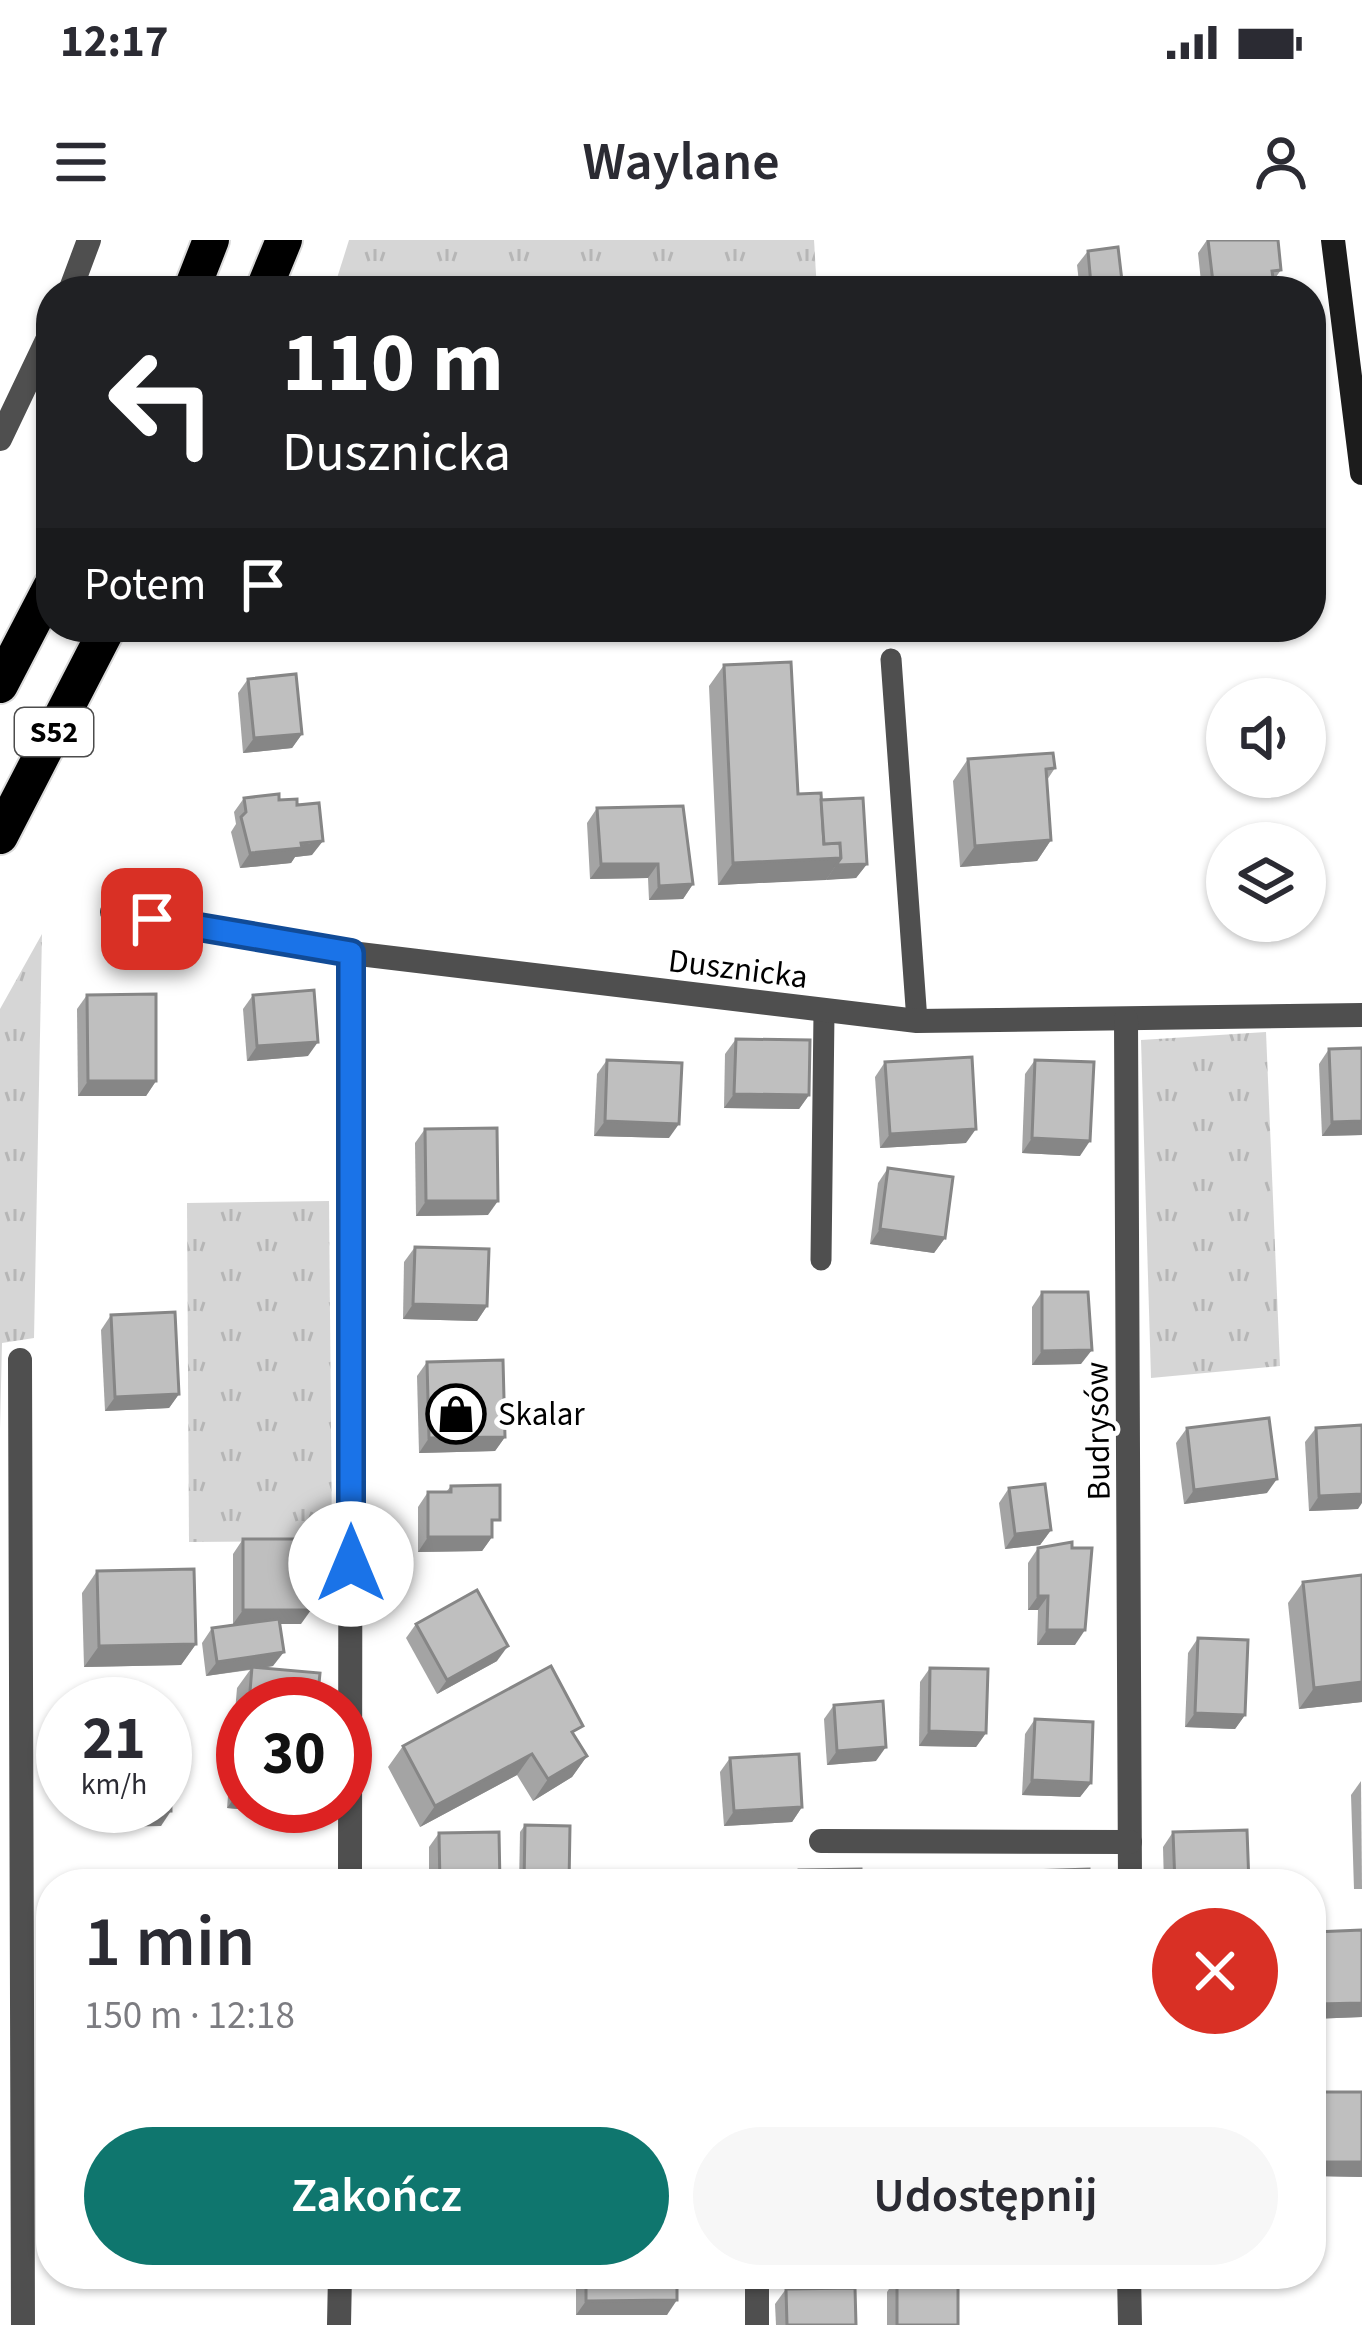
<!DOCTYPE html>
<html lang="pl">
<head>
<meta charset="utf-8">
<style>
  :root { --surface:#fff; --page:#f7f7f7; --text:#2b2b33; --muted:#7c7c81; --accent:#0f766e }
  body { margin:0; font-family:"Source Sans 3",sans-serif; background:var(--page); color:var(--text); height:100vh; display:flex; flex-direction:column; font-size:45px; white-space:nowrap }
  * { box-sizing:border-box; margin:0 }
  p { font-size:39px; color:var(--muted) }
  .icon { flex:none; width:66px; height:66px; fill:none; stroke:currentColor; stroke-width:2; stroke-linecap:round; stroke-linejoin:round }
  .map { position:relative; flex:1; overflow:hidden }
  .drawer { position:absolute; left:36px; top:1629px; width:1290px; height:420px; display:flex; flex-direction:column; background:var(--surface); border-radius:48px; box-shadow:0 3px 9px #0004 }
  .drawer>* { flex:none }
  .hud { position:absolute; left:36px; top:36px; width:1290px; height:366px; border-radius:48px; box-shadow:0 3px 9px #0004; background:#202124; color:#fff; overflow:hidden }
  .fabs { position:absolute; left:1206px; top:438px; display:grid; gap:24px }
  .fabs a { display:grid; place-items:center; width:120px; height:120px; border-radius:50%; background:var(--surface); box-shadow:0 3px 9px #0004; font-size:60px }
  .speed { position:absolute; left:36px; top:1437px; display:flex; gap:24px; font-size:60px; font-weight:700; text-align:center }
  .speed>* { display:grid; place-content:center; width:156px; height:156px; border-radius:50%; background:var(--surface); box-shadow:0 3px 9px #0004; line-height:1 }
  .speed small { font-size:30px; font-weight:400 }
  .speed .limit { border:18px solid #d22; background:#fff; color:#111 }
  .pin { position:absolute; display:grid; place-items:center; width:102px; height:102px; color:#fff; margin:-51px; border-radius:24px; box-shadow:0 6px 18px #0006 }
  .me { position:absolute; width:132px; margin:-66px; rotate:0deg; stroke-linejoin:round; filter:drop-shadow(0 0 9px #0008) }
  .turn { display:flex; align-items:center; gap:42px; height:252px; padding:0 48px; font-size:54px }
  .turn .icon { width:156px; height:156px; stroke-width:2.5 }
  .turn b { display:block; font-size:84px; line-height:102px }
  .then { display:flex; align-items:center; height:114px; padding:0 48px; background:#0003; gap:24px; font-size:45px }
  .round { display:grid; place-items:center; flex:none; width:126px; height:126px; border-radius:63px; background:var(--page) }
  .head { display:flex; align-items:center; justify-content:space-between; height:204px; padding:0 48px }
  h1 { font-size:72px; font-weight:600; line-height:90px }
  .action { display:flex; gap:24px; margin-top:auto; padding:24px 48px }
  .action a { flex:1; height:138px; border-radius:72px; background:var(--accent); color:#fff; font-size:48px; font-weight:600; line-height:138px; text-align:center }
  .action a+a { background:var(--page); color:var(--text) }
  .status { display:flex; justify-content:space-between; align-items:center; height:84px; padding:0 60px; background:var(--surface); direction:ltr }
  .status svg { height:33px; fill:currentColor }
  header { display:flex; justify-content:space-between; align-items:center; height:156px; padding:0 48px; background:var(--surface); font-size:54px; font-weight:600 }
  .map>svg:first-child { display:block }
  .grass { fill:url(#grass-tufts) }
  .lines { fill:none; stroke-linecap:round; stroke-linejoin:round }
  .highway-casing { stroke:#dbdbdb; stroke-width:40 }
  .lane { stroke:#4f4f4f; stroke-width:21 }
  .street { stroke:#4f4f4f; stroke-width:24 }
  .secondary { stroke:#1c1c1c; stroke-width:24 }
  .highway { stroke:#000; stroke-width:36 }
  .wall { fill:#a4a4a4 }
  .shaded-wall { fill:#868686 }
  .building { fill:#bfbfbf; stroke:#868686; stroke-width:3 }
  .route-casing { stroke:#114b97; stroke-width:30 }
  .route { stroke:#1a73e8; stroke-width:21 }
  .labels { text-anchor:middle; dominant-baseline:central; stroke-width:10; stroke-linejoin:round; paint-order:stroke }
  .shield { fill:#fff; stroke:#4c4c4c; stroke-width:3 }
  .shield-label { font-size:30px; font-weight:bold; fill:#000 }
  .street-label { font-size:33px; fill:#000; stroke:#fff }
  .poi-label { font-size:33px; fill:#000; stroke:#fff; text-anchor:start }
</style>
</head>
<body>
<div class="status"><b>12:17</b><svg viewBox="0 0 49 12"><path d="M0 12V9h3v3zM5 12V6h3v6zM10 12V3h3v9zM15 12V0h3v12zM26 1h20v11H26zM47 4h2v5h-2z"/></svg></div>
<header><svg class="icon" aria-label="menu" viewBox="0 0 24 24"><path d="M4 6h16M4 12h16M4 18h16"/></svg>Waylane<svg class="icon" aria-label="person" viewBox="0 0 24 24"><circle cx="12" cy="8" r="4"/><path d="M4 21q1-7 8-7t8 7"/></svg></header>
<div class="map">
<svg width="1362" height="2085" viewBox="0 0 1362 2085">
  <defs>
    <pattern id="grass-tufts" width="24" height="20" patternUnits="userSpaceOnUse" patternTransform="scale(3)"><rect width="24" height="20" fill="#d6d6d6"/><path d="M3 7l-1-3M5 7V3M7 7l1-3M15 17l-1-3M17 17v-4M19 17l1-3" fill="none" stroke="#b6b6b6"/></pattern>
  </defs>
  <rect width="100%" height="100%" fill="#fff"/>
  <g class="grass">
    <polygon points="349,0 814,0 817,51 333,51"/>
    <polygon points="42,694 34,1098 2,1103 0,1189 0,769"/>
    <polygon points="1266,792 1280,1126 1151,1138 1141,800"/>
    <polygon points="329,961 332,1301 189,1302 187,963"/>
  </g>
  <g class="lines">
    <defs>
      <g id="highway">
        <polyline points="191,51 211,0"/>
        <polyline points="263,51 284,0"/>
        <polyline points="0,445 51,347"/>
        <polyline points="0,596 108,387"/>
      </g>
    </defs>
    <use href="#highway" class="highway-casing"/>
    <g class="lane">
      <polyline points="891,419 917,781"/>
      <polyline points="821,1020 824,773"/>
    </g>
    <g class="street">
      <polyline points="70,51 89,0"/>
      <polyline points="0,199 51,92"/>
      <polyline points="112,672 351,713 917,781 1362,775"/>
      <polyline points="1126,779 1130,1644"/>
      <polyline points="20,1120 23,2085"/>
      <polyline points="821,1601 1130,1602"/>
      <polyline points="350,1644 351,713"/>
      <polyline points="1129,2034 1130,2085"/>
      <polyline points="339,2085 340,2034"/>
      <polyline points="757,2085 757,2034"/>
    </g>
    <polyline class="secondary" points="1333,0 1362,233"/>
    <use href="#highway" class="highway"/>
  </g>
  <g class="wall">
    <polygon points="1207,0 1278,0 1281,30 1273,41 1275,51 1202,51 1198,13"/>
    <polygon points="1088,11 1122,41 1116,51 1080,51 1077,25"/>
    <polygon points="724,425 798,554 821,560 867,624 856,638 718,645 709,446"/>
    <polygon points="248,439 302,494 292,508 243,513 238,453"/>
    <polygon points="968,519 1055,528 1047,540 1051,600 1037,621 960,627 953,541"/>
    <polygon points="244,558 279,560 297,565 312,615 295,617 291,623 240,628 231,592 236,584 234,572"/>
    <polygon points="597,568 693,644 683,659 649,660 648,638 590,639 587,583"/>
    <polygon points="87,755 156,841 146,856 78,856 77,769"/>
    <polygon points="253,755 308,816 247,821 243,769"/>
    <polygon points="736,799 809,855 799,869 724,868 725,814"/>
    <polygon points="1329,809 1362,895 1322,896 1319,824"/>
    <polygon points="607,820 669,898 594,896 597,834"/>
    <polygon points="1035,820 1080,916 1022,913 1025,834"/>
    <polygon points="885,822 966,903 880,908 875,837"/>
    <polygon points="425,889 488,975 416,976 415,903"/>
    <polygon points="888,928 945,998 934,1013 870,1004 878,943"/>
    <polygon points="415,1007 487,1066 477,1081 403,1079 404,1022"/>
    <polygon points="1042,1052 1081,1124 1032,1125 1032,1067"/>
    <polygon points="111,1075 179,1154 169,1168 105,1171 101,1090"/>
    <polygon points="427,1122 505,1197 495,1211 419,1213 417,1136"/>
    <polygon points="1187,1188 1267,1253 1184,1264 1176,1203"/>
    <polygon points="1316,1188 1358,1269 1309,1271 1305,1202"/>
    <polygon points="451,1246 492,1291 492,1297 482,1311 418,1312 418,1267 428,1252 446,1252"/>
    <polygon points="1009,1248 1051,1290 1040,1305 1005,1309 999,1263"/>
    <polygon points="243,1299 301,1384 280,1384 273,1426 263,1428 317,1464 243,1464 243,1566 294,1574 227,1568 237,1448 250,1430 206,1436 202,1403 212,1388 233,1384 233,1314"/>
    <polygon points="1038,1308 1072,1308 1075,1405 1037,1405 1038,1370 1028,1370 1028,1323"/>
    <polygon points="97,1331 196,1404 181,1425 84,1427 82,1353"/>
    <polygon points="1362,1335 1362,1462 1299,1469 1288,1363 1303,1342"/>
    <polygon points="416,1384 497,1421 437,1454 406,1398"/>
    <polygon points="1198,1398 1245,1475 1235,1489 1185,1487 1188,1413"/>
    <polygon points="930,1428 986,1493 976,1507 919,1506 920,1442"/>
    <polygon points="834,1465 876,1521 827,1525 824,1479"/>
    <polygon points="1035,1479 1091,1543 1080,1557 1022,1555 1025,1494"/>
    <polygon points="575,1497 587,1516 572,1537 533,1561 517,1535 420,1587 388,1527 403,1506"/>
    <polygon points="730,1518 802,1567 792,1582 724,1586 720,1532"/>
    <polygon points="1361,1541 1362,1649 1354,1649 1351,1555"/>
    <polygon points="93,1566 165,1566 161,1586 93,1587"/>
    <polygon points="525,1585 569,1644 519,1644 520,1592"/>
    <polygon points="1173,1592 1249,1644 1164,1644 1163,1607"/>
    <polygon points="439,1593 500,1644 429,1644 429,1607"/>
    <polygon points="799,1630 861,1644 789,1644"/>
    <polygon points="1029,1631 1089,1644 1020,1644"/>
    <polygon points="1362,1690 1362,1777 1311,1779 1311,1697 1315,1692"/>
    <polygon points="1324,1852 1362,1937 1314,1936 1314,1866"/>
    <polygon points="576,2034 677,2034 667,2075 576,2075"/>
    <polygon points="897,2037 958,2085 887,2085 887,2052"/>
    <polygon points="786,2049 856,2085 776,2085 775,2064"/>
  </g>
  <g class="shaded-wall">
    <polygon points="1122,41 1116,51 1087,51 1091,45"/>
    <polygon points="302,494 292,508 243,513 254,498"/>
    <polygon points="1051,600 1037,621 960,627 975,606"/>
    <polygon points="323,601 312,615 295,617 291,623 240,628 250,613"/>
    <polygon points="841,618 826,640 718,645 733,623"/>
    <polygon points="601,624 658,624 648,638 590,639"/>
    <polygon points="867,624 856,638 826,640 836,625"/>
    <polygon points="693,644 683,659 649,660 659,646"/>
    <polygon points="318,802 308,816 247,821 257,806"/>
    <polygon points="88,841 156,841 146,856 78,856"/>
    <polygon points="734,854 809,855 799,869 724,868"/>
    <polygon points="605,881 679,884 669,898 594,896"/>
    <polygon points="1362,881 1362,895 1322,896 1332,882"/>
    <polygon points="976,889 966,903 880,908 890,894"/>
    <polygon points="1032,898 1090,901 1080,916 1022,913"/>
    <polygon points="426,961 498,961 488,975 416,976"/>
    <polygon points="880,989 945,998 934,1013 870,1004"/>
    <polygon points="413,1064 487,1066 477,1081 403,1079"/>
    <polygon points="1092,1110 1081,1124 1032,1125 1042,1111"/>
    <polygon points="179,1154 169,1168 105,1171 115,1157"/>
    <polygon points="505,1197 495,1211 419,1213 429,1198"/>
    <polygon points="1277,1239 1267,1253 1184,1264 1194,1250"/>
    <polygon points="1362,1254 1362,1263 1358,1269 1309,1271 1319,1256"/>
    <polygon points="1051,1290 1040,1305 1005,1309 1015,1294"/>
    <polygon points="428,1297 492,1297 482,1311 418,1312"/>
    <polygon points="1038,1356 1048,1356 1038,1370 1028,1370"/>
    <polygon points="243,1370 311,1370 301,1384 233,1384"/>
    <polygon points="1047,1390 1085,1390 1075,1405 1037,1405"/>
    <polygon points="196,1404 181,1425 84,1427 99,1406"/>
    <polygon points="508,1406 497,1421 437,1454 447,1440"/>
    <polygon points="284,1412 273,1426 206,1436 217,1422"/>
    <polygon points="1362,1442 1362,1462 1299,1469 1314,1448"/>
    <polygon points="1195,1473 1245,1475 1235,1489 1185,1487"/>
    <polygon points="929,1491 986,1493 976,1507 919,1506"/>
    <polygon points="886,1507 876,1521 827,1525 837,1511"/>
    <polygon points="532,1514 517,1535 420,1587 435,1566"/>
    <polygon points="587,1516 572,1537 533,1561 548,1539"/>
    <polygon points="1032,1540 1091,1543 1080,1557 1022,1555"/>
    <polygon points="242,1547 243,1566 300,1566 294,1574 227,1568"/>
    <polygon points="802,1567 792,1582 724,1586 734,1571"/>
    <polygon points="171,1571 161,1586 93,1587 104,1572"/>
    <polygon points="1362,1763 1362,1777 1311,1779 1311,1773 1317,1764"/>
    <polygon points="1324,1922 1362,1922 1362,1937 1314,1936"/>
    <polygon points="99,2034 171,2034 166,2042 97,2037"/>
    <polygon points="677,2060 667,2075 576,2075 586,2061"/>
  </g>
  <g class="building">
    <polygon points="1208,0 1278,0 1281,30 1272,31 1275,51 1214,51"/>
    <polygon points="1118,7 1122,41 1091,45 1088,11"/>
    <polygon points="791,422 798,554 821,553 824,604 840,603 841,618 733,623 724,425"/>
    <polygon points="296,434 302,494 254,498 248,439"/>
    <polygon points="1053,513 1055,528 1046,529 1051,600 975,606 968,519"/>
    <polygon points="279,554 279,560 297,559 297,565 319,563 323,601 301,603 302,608 250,613 241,577 246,572 244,558"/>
    <polygon points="863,558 867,624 836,625 841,618 840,603 824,604 821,560"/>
    <polygon points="683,566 693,644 659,646 658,624 601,624 597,568"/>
    <polygon points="314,750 318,802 257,806 253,755"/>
    <polygon points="156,754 156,841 88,841 87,755"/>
    <polygon points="736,799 810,800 809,855 734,854"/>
    <polygon points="1362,808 1362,881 1332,882 1329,809"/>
    <polygon points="972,817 976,889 890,894 885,822"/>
    <polygon points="607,820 682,823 679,884 605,881"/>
    <polygon points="1035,820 1094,822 1090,901 1032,898"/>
    <polygon points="497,888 498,961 426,961 425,889"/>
    <polygon points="888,928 953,937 945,998 880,989"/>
    <polygon points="415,1007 489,1009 487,1066 413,1064"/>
    <polygon points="1042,1052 1088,1052 1092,1110 1042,1111"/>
    <polygon points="175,1072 179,1154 115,1157 111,1075"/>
    <polygon points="503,1120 505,1197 429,1198 427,1122"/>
    <polygon points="1269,1178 1277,1239 1194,1250 1187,1188"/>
    <polygon points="1362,1185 1362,1254 1319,1256 1316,1188"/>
    <polygon points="1045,1244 1051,1290 1015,1294 1009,1248"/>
    <polygon points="500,1245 500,1280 492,1280 492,1297 428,1297 428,1252 451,1252 451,1246"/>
    <rect x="243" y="1299" width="68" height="71"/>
    <polygon points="1072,1302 1072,1308 1092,1308 1085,1390 1047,1390 1048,1356 1038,1356 1038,1308"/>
    <polygon points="194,1329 196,1404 99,1406 97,1331"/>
    <polygon points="1362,1335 1362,1442 1314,1448 1303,1342"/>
    <polygon points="477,1350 508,1406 447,1440 416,1384"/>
    <polygon points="279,1379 284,1412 217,1422 212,1388"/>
    <polygon points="1198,1398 1248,1400 1245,1475 1195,1473"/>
    <polygon points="551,1426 583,1486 572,1492 587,1516 548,1539 532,1514 435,1566 403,1506"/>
    <polygon points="252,1427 320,1433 317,1464 249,1464"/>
    <polygon points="930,1428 988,1429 986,1493 929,1491"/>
    <polygon points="883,1461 886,1507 837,1511 834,1465"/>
    <polygon points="1035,1479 1093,1482 1091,1543 1032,1540"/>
    <polygon points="165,1485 170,1485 171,1571 104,1572 103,1566 165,1566"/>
    <polygon points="799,1514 802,1567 734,1571 730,1518"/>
    <polygon points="525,1585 570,1586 569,1644 524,1644"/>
    <polygon points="1247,1590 1249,1644 1175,1644 1173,1592"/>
    <polygon points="499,1592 500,1644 440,1644 439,1593"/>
    <polygon points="861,1629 861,1644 799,1644 799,1630"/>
    <polygon points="1089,1629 1089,1644 1029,1644 1029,1631"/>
    <polygon points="1362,1690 1362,1763 1317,1764 1315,1692"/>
    <rect x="1324" y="1852" width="38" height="70"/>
    <polygon points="586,2034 677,2034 677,2060 586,2061"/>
    <rect x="897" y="2037" width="61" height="48"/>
    <polygon points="855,2048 856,2085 787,2085 786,2049"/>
  </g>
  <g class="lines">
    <defs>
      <polyline id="route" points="152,679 351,713 351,1324"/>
    </defs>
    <use href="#route" class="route-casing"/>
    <use href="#route" class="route"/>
  </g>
  <defs>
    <symbol id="shop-ring" viewBox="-11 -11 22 22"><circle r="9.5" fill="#fff" stroke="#000" stroke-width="1.5"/><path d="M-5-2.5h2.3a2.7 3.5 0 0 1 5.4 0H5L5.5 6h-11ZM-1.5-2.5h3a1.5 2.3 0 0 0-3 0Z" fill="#000"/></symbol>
  </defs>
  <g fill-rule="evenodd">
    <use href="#shop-ring" x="423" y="1141" width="66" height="66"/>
  </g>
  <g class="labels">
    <rect class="shield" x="15" y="468" width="78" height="48" rx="9"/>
    <g class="shield-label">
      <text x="54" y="492">S52</text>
    </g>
    <g class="street-label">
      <text transform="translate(738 729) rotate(7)">Dusznicka</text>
      <text transform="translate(1098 1191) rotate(-91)">Budrysów</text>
    </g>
    <g class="poi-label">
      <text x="498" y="1174">Skalar</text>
    </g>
  </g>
</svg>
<div class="fabs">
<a><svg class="icon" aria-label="sound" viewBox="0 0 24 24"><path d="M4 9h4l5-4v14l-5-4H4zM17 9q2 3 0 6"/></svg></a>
<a><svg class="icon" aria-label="layers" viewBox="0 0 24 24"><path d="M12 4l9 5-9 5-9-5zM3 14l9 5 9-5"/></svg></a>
</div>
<div class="speed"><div>21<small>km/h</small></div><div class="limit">30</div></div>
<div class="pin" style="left:152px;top:679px;background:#d93025"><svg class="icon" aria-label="arrive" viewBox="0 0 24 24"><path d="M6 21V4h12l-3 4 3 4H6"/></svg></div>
<svg class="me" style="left:351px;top:1324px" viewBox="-20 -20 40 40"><circle r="19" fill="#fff"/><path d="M0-13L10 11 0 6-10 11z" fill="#1a73e8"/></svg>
<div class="hud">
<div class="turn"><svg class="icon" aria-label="left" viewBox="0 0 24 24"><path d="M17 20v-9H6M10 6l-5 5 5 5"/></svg><div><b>110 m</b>Dusznicka</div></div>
<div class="then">Potem<svg class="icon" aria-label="arrive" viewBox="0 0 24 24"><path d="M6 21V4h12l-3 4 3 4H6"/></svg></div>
</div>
<section class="drawer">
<div class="head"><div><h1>1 min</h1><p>150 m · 12:18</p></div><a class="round" style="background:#d93025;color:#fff"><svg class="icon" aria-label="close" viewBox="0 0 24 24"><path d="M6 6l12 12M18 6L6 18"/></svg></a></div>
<div class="action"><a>Zakończ</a><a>Udostępnij</a></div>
</section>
</div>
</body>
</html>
